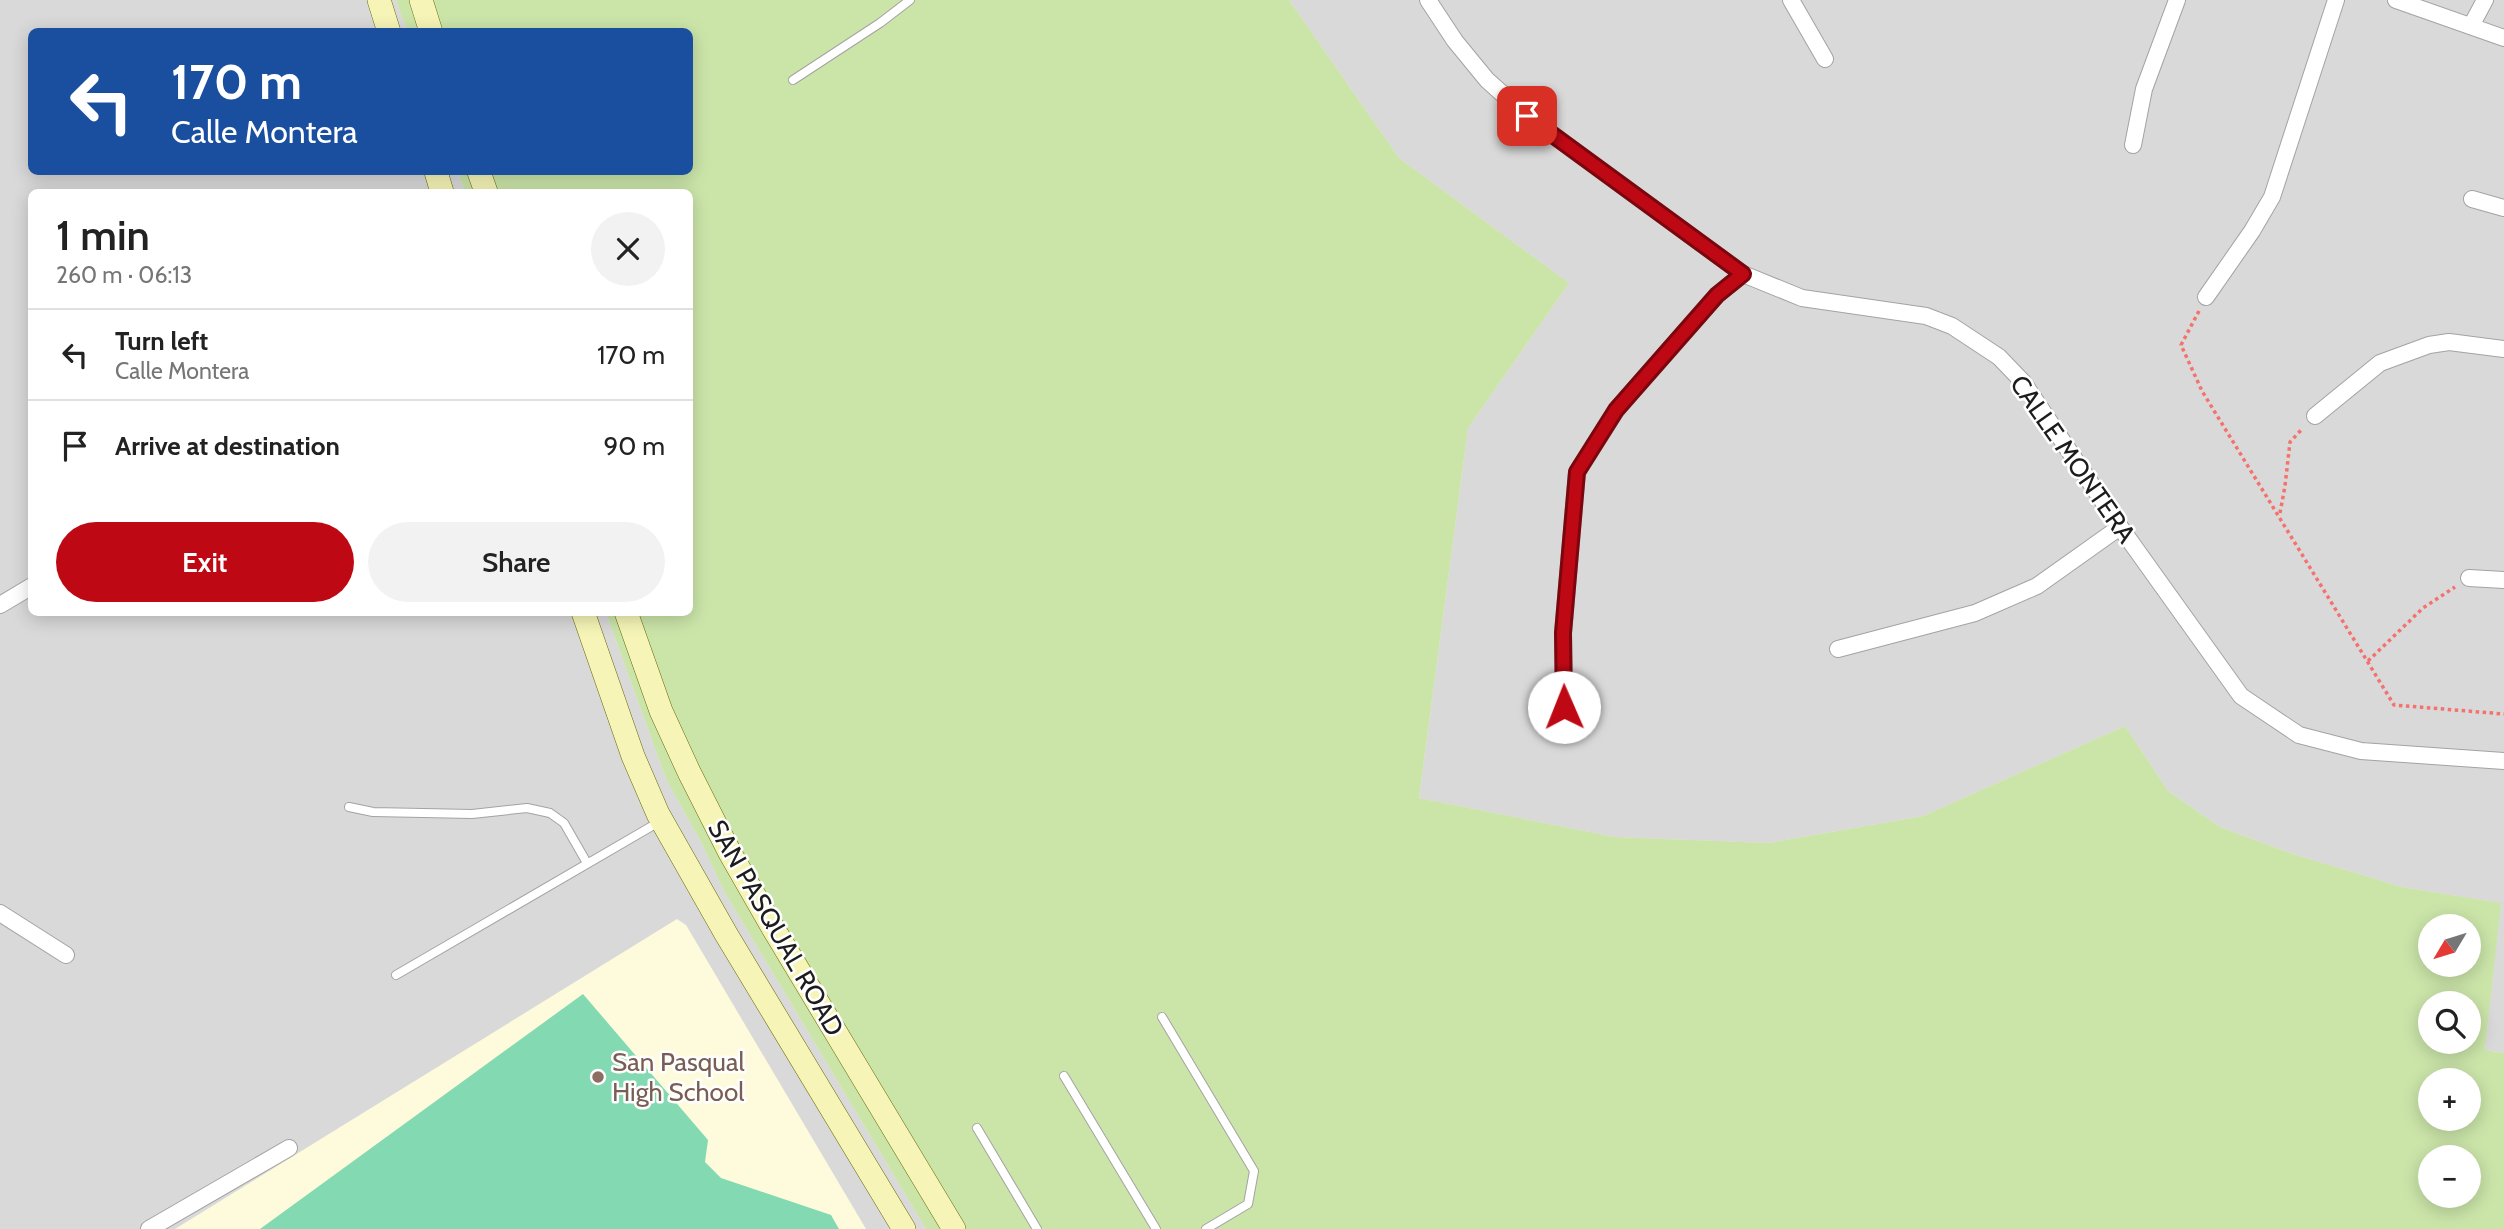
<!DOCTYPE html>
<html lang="en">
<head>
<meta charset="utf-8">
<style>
  :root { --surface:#fff; --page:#f2f2f2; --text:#222; --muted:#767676; --line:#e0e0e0; --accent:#be0915 }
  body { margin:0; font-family:Cabin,sans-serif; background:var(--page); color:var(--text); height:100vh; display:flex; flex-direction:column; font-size:26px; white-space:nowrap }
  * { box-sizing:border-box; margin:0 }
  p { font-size:23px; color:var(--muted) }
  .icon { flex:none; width:38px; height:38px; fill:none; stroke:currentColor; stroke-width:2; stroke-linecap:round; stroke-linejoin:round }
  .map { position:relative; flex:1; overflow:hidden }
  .panel { position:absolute; left:28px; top:189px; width:665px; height:427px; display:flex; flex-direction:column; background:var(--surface); border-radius:10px; box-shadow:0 4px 18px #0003 }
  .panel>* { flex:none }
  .banner { position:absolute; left:28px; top:28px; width:665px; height:147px; border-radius:10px; box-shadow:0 4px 18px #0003; background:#1a4fa0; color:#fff; overflow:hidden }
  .needle { width:46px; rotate:232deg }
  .controls { position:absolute; left:2418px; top:914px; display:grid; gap:14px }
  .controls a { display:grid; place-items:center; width:63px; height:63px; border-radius:50%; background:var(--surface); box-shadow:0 4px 18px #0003; font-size:35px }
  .pin { position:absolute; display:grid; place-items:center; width:60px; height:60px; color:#fff; margin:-30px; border-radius:14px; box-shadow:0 4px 10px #0006 }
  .me { position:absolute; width:77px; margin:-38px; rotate:359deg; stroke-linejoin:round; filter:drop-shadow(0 0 5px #0008) }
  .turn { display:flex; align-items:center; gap:24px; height:147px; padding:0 28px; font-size:32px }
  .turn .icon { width:91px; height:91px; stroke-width:2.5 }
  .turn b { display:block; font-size:49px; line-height:60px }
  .round { display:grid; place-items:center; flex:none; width:74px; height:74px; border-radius:37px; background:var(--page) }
  .summary { display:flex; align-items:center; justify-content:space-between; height:119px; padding:0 28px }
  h1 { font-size:42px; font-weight:600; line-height:52px }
  .cta { display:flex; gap:14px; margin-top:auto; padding:14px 28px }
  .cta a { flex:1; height:80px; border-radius:42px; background:var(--accent); color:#fff; font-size:28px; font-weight:600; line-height:80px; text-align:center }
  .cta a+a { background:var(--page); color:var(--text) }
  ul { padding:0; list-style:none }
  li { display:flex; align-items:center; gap:21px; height:91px; padding:0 28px; border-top:2px solid var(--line) }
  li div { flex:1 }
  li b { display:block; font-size:26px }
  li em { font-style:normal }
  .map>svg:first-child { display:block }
  .residential { fill:#dad9d9 }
  .education { fill:#fdfbdb }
  .grass { fill:#cbe5a9; fill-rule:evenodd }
  .pitch { fill:#83d9b2 }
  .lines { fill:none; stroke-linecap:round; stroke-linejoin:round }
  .service-casing { stroke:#a3a3a3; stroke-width:10 }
  .minor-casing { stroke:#a3a3a3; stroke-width:18 }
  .secondary-casing { stroke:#686c0a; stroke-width:24 }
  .path { stroke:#f3726d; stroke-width:3.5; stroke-dasharray:3.5 3.5; stroke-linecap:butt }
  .service { stroke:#fff; stroke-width:8 }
  .minor { stroke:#fff; stroke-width:16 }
  .secondary { stroke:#f6f5b7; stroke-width:23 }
  .route-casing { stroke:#7c060e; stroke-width:18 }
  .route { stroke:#be0915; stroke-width:12 }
  .education-dot { fill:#8d6e63; stroke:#fff; stroke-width:2.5 }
  .labels { text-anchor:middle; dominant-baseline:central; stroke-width:5; stroke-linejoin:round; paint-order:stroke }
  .street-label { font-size:26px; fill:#1c1c1c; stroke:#fff }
  .education-label { font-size:26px; fill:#785e54; stroke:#fff; text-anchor:start }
</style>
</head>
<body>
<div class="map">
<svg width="2504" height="1229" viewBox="0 0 2504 1229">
  <rect width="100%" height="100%" fill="#ede9e2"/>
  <g class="residential">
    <polygon points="0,0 396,0 407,31 32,32 32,172 458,172 465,192 32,192 32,612 606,613 666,779 702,844 725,893 926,1229 0,1229"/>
    <polygon points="1289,0 2504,0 2504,1053 2485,1050 2500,903 2402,887 2293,854 2220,827 2168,791 2125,726 1923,816 1768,843 1615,837 1419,798 1468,428 1569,283 1399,158"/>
  </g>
  <polygon class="education" points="677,919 686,925 866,1229 175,1229"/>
  <path class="grass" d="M 396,0 L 1289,0 L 1399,158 L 1569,283 L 1468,428 L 1419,798 L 1615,837 L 1768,843 L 1923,816 L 2125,726 L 2168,791 L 2220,827 L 2293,854 L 2402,887 L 2501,903 L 2485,1050 L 2504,1053 L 2504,1229 L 926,1229 L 725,893 L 702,844 L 666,779 L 606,613 L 690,612 L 690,192 L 465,192 L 458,172 L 690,172 L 690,32 L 407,31 ZM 2431,926 L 2469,926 L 2469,964 L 2431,964 ZM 2431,1003 L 2469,1003 L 2469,1041 L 2431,1041 ZM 2431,1080 L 2469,1080 L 2469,1118 L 2431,1118 ZM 2431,1157 L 2469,1157 L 2469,1195 L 2431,1195 Z"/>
  <polygon class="pitch" points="583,994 708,1140 705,1162 721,1178 831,1215 839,1229 260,1229"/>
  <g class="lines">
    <defs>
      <g id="service">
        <polyline points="793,80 880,23 910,0"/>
        <polyline points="349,807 373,812 472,814 527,808 550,813 564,823 587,863"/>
        <polyline points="396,975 659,822"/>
        <polyline points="1162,1017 1254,1171 1248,1204 1206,1229"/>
        <polyline points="1064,1076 1156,1229"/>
        <polyline points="977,1128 1037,1229"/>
      </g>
      <g id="minor">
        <polyline points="1428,0 1455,41 1487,80 1527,116 1743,274 1802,298 1926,316 1952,326 1999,357 2023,382 2120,527 2241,696 2299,735 2361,751 2504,761"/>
        <polyline points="1791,0 1825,59"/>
        <polyline points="2396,0 2504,38"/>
        <polyline points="2471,26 2485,0"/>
        <polyline points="2133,145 2144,89 2177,0"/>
        <polyline points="2472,199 2504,208"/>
        <polyline points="2206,297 2252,231 2272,197 2336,0"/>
        <polyline points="2315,416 2380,363 2429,345 2449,342 2504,349"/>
        <polyline points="2469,578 2504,580"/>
        <polyline points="0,605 32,586"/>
        <polyline points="1838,649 1975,613 2037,586 2120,527"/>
        <polyline points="1564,707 1563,633 1577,472 1617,409 1717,295 1743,274"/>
        <polyline points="0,913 66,955"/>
        <polyline points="149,1229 289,1148"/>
      </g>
      <g id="secondary">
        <polyline points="379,0 389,32"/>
        <polyline points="421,0 431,32"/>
        <polyline points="436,172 442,192"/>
        <polyline points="479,172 486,192"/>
        <polyline points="583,612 633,756 658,814 726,934 904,1229"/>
        <polyline points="626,612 661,711 689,772 730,853 773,928 954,1229"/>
      </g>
    </defs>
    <use href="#service" class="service-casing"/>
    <use href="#minor" class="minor-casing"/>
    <use href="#secondary" class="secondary-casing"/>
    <g class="path">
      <polyline points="2199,311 2181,345 2202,391 2394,705 2504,714"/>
      <polyline points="2280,513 2285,486 2290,442 2303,428"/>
      <polyline points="2368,661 2423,608 2455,587"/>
    </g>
    <use href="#service" class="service"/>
    <use href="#minor" class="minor"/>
    <use href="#secondary" class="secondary"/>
  </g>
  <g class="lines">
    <defs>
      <polyline id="route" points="1527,116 1743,274 1717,295 1616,410 1577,472 1563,633 1564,707"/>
    </defs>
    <use href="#route" class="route-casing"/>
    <use href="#route" class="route"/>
  </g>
  <circle class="education-dot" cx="598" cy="1077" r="7"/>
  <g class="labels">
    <g class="street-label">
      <text transform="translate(2073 459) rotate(55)">CALLE MONTERA</text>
      <text transform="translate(776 928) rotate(60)">SAN PASQUAL ROAD</text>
    </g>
    <g class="education-label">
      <text x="612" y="1062">San Pasqual<tspan x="612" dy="30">High School</tspan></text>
    </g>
  </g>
</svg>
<div class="controls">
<a><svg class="needle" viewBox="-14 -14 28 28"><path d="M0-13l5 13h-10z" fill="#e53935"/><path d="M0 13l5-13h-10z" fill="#767676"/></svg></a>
<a><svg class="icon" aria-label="search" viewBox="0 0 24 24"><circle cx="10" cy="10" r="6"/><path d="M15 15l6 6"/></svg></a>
<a>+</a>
<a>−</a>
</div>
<div class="pin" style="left:1527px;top:116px;background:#d93025"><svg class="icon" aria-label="arrive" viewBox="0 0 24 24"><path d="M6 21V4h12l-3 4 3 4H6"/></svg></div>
<svg class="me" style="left:1564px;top:707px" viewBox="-20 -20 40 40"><circle r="19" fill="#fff"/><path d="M0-13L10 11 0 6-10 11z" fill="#be0915"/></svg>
<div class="banner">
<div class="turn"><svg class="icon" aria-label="left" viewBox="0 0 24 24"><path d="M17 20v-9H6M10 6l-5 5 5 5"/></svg><div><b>170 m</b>Calle Montera</div></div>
</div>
<section class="panel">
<div class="summary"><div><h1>1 min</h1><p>260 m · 06:13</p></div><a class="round"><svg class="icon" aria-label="close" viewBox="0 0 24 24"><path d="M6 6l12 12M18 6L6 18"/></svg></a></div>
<ul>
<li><svg class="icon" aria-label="left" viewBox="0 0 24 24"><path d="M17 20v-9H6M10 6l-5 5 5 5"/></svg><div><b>Turn left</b><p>Calle Montera</p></div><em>170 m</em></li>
<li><svg class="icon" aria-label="arrive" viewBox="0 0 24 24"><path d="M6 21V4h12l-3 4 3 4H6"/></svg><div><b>Arrive at destination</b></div><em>90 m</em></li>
</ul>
<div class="cta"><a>Exit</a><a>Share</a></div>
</section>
</div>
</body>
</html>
